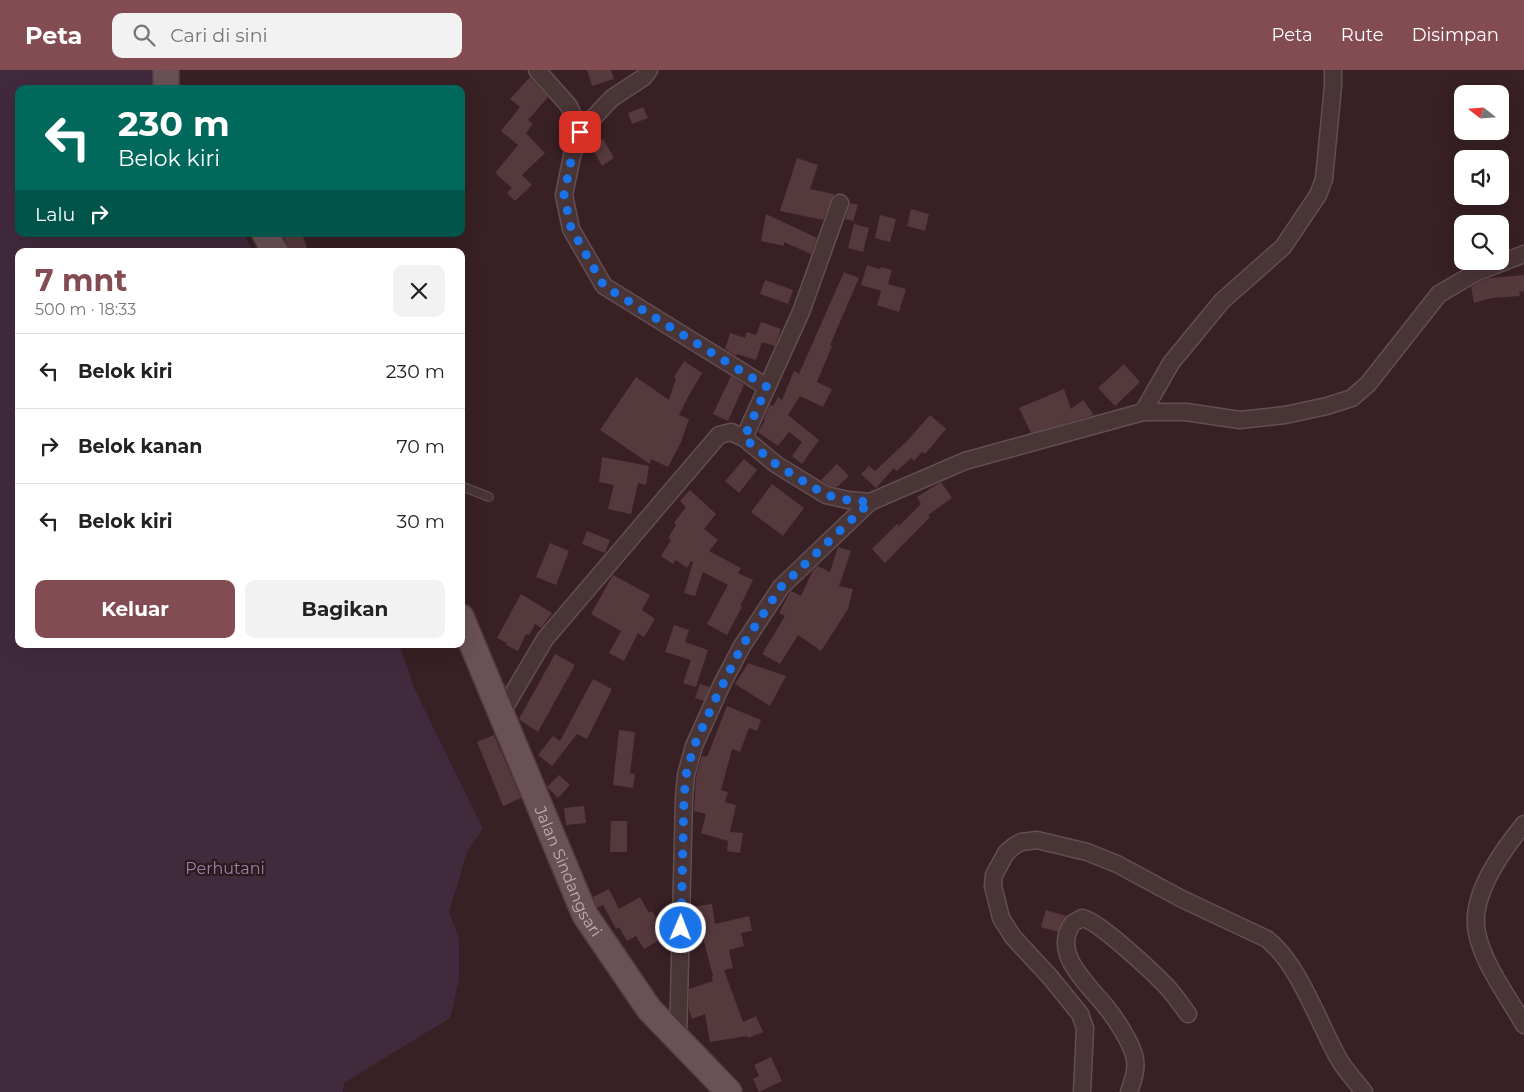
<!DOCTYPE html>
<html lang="id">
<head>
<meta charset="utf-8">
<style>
  :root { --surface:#fff; --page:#f2f2f2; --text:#222; --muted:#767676; --line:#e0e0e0; --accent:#834c52 }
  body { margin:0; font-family:Montserrat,sans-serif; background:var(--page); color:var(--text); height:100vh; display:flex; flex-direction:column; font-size:19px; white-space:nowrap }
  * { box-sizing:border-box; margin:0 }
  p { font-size:16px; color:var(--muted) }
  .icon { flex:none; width:28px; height:28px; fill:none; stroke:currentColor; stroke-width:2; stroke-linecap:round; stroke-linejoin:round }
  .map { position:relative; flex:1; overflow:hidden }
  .details { position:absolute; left:15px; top:178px; width:450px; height:400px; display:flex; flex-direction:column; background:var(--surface); border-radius:10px; box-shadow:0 5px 20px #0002 }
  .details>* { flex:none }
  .hud { position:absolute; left:15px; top:15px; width:450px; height:152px; border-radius:10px; box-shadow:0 5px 20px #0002; background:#00695c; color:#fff; overflow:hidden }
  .needle { width:32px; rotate:287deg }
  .fabs { position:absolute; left:1454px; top:15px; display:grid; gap:10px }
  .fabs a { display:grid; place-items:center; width:55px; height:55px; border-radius:10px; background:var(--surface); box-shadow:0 5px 20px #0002; font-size:25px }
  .pin { position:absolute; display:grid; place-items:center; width:42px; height:42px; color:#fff; margin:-21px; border-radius:10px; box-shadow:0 2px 8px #0006 }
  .me { position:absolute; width:55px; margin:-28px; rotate:1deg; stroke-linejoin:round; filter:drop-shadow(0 0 4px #0008) }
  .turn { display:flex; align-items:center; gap:18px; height:105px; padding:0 20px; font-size:22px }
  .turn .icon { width:65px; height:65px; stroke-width:2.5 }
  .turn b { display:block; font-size:35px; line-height:42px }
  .then { display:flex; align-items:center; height:48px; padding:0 20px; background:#0003; gap:10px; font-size:19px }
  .round { display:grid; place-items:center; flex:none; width:52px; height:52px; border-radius:10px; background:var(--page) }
  .overview { display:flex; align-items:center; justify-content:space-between; height:85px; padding:0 20px }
  h1 { font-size:30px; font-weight:700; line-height:38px; color:var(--accent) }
  .action { display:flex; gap:10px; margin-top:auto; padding:10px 20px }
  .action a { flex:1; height:58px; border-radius:10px; background:var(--accent); color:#fff; font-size:20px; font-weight:700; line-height:58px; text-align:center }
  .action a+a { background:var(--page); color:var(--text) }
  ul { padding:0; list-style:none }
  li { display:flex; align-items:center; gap:15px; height:75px; padding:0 20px; border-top:1px solid var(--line) }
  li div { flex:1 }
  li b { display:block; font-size:19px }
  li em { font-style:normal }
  header { display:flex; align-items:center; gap:30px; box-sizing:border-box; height:70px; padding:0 25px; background:var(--accent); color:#fff }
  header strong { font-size:24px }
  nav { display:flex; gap:28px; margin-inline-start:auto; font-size:18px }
  .search { width:350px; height:45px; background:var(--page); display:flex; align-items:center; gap:12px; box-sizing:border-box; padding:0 18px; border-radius:10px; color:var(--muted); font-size:19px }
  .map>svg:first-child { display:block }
  .green { fill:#412a3c }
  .building { fill:#56393d }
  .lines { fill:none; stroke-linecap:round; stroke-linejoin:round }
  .service-casing { stroke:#634e51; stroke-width:10 }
  .minor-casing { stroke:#634e51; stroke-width:19 }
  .primary-casing { stroke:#523d40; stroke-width:28 }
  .service { stroke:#493436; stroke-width:8 }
  .minor { stroke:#493436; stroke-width:16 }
  .primary { stroke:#695155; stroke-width:25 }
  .route { stroke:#1a73e8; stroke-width:9; stroke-dasharray:0 16.2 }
  .labels { text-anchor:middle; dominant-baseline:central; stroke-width:4.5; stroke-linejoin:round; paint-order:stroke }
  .park-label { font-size:16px; fill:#9884ab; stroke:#2d191c }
  .street-label { font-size:16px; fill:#c5aeb0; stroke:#2d191c }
</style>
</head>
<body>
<header>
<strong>Peta</strong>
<div class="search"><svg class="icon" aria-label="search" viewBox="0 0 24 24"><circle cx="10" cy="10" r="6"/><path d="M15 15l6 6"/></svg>Cari di sini</div>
<nav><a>Peta</a><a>Rute</a><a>Disimpan</a></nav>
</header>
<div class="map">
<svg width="1524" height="1022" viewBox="0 0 1524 1022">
  <rect width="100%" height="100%" fill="#382024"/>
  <polygon class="green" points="0,0 155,0 157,19 19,19 19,164 244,164 253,181 19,181 19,574 399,574 415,620 483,759 467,782 449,842 459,869 459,910 450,948 344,1013 343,1022 0,1022"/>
  <g class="building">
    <polygon points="587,0 611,0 614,9 592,16"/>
    <polygon points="530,7 548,27 528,50 533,54 526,63 545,83 522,105 532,115 515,131 507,123 512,118 495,103 518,75 501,61 520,37 510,29"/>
    <polygon points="643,37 648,48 632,54 628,43"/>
    <polygon points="603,69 614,88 602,96 591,76"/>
    <polygon points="797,88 818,95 810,119 834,124 823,150 780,141"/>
    <polygon points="850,133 858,135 853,151 845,149"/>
    <polygon points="911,139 929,144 925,161 907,156"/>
    <polygon points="766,144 817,168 811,184 784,172 784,176 761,171"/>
    <polygon points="880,145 896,149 890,172 875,168"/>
    <polygon points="854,154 869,158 863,182 848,178"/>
    <polygon points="283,164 302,164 308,181 290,181"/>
    <polygon points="867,195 880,199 881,197 892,200 888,214 906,219 899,242 877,235 881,221 861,215"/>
    <polygon points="844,202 859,208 830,275 832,276 817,312 832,319 823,337 800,326 788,345 819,370 802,394 792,386 802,372 789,362 778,376 758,362 765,350 764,349 770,335 773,336 778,327 782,330 794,301 799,304"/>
    <polygon points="1524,205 1524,221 1519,222 1520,226 1492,228 1474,233 1471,217 1479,212 1490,208"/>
    <polygon points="765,210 793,220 788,234 760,224"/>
    <polygon points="761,252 781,259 775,276 762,272 756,290 737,284 736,286 725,279 730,263 745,268 747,262 756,265"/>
    <polygon points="684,291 702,303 688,327 679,345 689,349 681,372 668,397 651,389 650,394 600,360 636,307 669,330 676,308 674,307"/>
    <polygon points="1124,294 1140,312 1115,336 1098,318"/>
    <polygon points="731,306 744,315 728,351 713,344"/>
    <polygon points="1064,319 1071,339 1083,330 1094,345 1031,363 1019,338"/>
    <polygon points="930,345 946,359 925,384 922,382 914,391 911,388 897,401 894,398 876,418 861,404 869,396 875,401 908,370"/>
    <polygon points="602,387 649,396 646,415 638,413 631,444 608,439 614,415 599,412"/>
    <polygon points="744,389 757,400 739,423 725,411"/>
    <polygon points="837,394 849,406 837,417 830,416 821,410"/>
    <polygon points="941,412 952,428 928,445 930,447 885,493 872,479 897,454 899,456 921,434 917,427"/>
    <polygon points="772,414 804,438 783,466 751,442"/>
    <polygon points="690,420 716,444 704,459 718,470 709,481 741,498 738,503 753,510 740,536 742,537 727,565 707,554 728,515 703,502 695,526 684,523 693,492 691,491 687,498 676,490 673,494 661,486 671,470 668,468 676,455 674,453 686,437 680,431"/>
    <polygon points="587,461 610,470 605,483 582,474"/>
    <polygon points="550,473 569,481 556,515 536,507"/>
    <polygon points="838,477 851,481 839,516 853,519 848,539 821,581 798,565 780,594 762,584 785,546 779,543 790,522 791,521 801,526 813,500 818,496 830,502"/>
    <polygon points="613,505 650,525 642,540 655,549 644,567 638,563 624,591 609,583 621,561 591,544"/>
    <polygon points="521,524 552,543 541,558 535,554 529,565 526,564 518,581 506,575 507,573 497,568"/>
    <polygon points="674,555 689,560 685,572 708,580 696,617 683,613 691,590 665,582"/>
    <polygon points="555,584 575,595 538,662 519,649"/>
    <polygon points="748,593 786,606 770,636 735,614"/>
    <polygon points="593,609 612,619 587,669 577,664 552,696 538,685 553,666 560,671"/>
    <polygon points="700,614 710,617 704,631 695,628"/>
    <polygon points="727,636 761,650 757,661 749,658 740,682 732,679 721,720 728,722 725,732 736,735 730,762 743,763 740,783 727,781 728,771 701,763 706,744 694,741 696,707 702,686 707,687"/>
    <polygon points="619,660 635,662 630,703 635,704 633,718 613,715"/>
    <polygon points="494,665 521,728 503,736 477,672"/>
    <polygon points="559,705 570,715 558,728 547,717"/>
    <polygon points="584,736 586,753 566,755 564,738"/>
    <polygon points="611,751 627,751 627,782 610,782"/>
    <polygon points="609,819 619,839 640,827 649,843 652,841 666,866 644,879 636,866 627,871 619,857 616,859 603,835 597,838 593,827"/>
    <polygon points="712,834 715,854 749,846 752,861 741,863 744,876 729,880 733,898 724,900 743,952 756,946 763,962 748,968 747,966 710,972 705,944 692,949 689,940 689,919 713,911 712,907 713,906 699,853 691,854 691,837"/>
    <polygon points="1046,840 1066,846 1058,862 1041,857"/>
    <polygon points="771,987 782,1011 759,1022 753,1009 759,1006 754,995"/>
  </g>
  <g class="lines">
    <defs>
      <polyline id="service" points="461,416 489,427"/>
      <g id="minor">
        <polyline points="537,0 569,36 580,62"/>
        <polyline points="649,0 644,7 612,28 580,62 572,86 564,125 571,159 604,216 767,317"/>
        <polyline points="1143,342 1171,293 1222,231 1283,177 1318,125 1324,109 1333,16 1333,0"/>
        <polyline points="744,368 801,242 840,133"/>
        <polyline points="502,642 545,569 719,365 731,362 744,368 777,395 826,425 848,430 870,432 965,391 1143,342 1186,342 1240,350 1285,345 1327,336 1352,328 1368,314 1439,224 1475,203 1524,184"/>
        <path d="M 1524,754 C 1502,781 1469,826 1477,863 C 1484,896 1508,926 1524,955"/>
        <polyline points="678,970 684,728 686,705 694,676 722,614 742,576 781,517 870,432"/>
        <path d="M 1082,1022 L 1085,958 L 1080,944 L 1050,907 L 1013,867 L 1001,848 L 993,816 L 994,805 L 1006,783 L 1014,776 L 1021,772 L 1037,770 L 1087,782 L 1117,794 L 1182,829 L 1267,869 C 1300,895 1319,955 1340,991 C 1347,1002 1356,1012 1364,1022"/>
        <path d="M 1129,1022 C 1133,1011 1138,997 1134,985 C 1130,971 1116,949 1107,938 C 1089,915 1050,883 1073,853 L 1082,848 C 1098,850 1156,905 1169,919 C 1176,927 1182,936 1188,944"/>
      </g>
      <g id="primary">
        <polyline points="166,0 166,19"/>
        <polyline points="265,164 275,181"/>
        <path id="s1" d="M 461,547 L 585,845 L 649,939 L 729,1022"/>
      </g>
    </defs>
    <use href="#service" class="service-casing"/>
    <use href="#minor" class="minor-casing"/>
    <use href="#primary" class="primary-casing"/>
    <use href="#service" class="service"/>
    <use href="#minor" class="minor"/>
    <use href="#primary" class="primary"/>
  </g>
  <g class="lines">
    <polyline class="route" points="580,62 572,86 564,125 571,158 604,216 767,317 744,368 777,395 826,425 848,430 870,432 781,517 742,576 715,630 694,676 686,705 684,728 681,858"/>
  </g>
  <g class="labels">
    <g class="park-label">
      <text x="225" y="798">Perhutani</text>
    </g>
    <g class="street-label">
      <text stroke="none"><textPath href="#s1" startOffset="276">Jalan Sindangsari</textPath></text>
    </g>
  </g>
</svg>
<div class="fabs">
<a><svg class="needle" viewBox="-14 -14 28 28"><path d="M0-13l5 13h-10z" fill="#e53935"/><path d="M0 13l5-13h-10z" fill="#767676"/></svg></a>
<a><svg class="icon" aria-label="sound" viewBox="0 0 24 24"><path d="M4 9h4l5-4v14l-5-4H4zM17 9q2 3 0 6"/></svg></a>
<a><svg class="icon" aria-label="search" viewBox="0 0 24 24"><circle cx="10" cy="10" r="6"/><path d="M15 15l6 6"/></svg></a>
</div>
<div class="pin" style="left:580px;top:62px;background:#d93025"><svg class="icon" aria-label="arrive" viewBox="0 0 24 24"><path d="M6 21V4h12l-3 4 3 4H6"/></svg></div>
<svg class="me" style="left:681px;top:858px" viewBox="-20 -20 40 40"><circle r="17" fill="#1a73e8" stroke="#fff" stroke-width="3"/><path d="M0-11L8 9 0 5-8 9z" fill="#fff"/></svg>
<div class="hud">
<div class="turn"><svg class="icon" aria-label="left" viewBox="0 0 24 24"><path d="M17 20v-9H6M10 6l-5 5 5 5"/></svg><div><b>230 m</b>Belok kiri</div></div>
<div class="then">Lalu<svg class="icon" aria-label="right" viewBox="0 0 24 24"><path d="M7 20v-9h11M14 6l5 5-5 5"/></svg></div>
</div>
<section class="details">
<div class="overview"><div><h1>7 mnt</h1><p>500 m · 18:33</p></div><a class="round"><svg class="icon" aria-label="close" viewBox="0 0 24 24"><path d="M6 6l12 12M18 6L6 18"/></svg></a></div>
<ul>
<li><svg class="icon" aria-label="left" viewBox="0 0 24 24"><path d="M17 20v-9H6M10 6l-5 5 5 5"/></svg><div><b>Belok kiri</b></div><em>230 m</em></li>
<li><svg class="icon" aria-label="right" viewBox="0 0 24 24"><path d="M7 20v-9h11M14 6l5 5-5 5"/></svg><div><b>Belok kanan</b></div><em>70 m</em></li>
<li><svg class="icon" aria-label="left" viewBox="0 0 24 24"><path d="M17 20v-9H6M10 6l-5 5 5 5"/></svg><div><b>Belok kiri</b></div><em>30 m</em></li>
</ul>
<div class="action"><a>Keluar</a><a>Bagikan</a></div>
</section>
</div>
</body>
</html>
